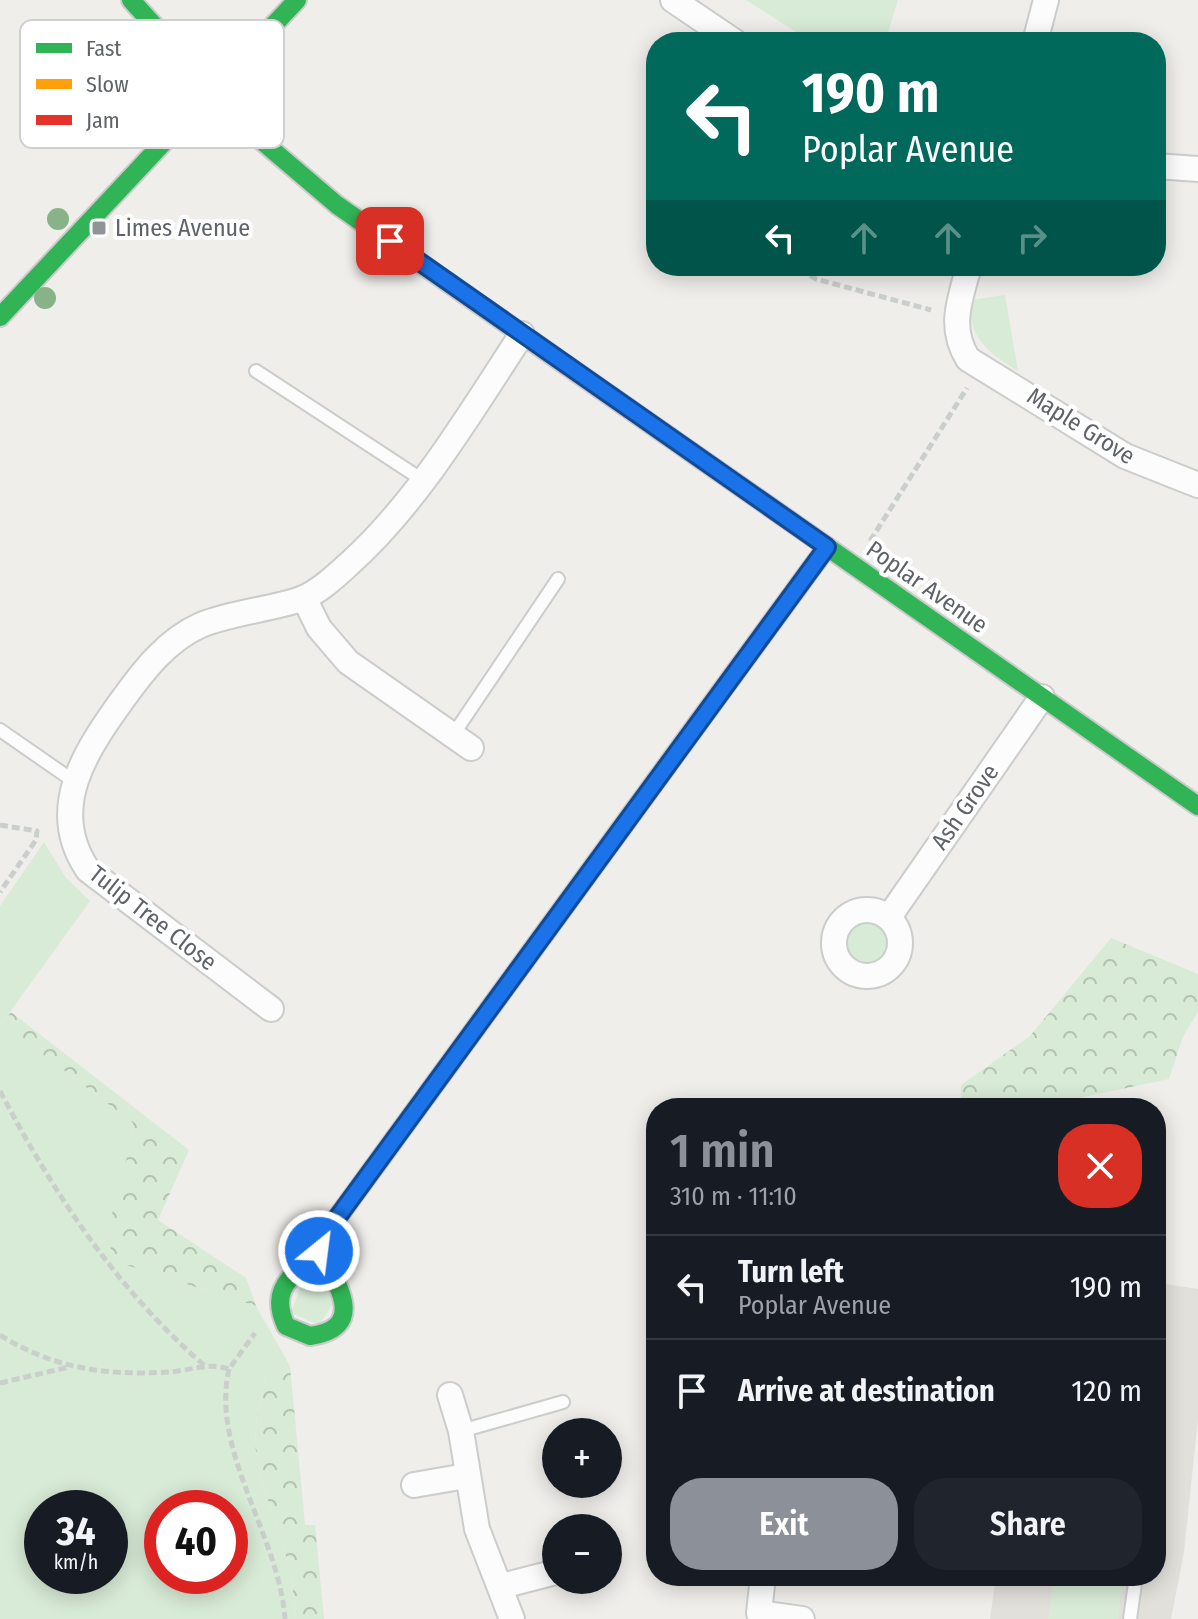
<!DOCTYPE html>
<html lang="en">
<head>
<meta charset="utf-8">
<style>
  :root { --surface:#171b24; --page:#20242c; --text:#f1f3f6; --muted:#9ea1a6; --line:#363941; --accent:#8c9099 }
  body { margin:0; font-family:"Fira Sans Condensed",sans-serif; background:var(--page); color:var(--text); height:100vh; display:flex; flex-direction:column; font-size:30px; white-space:nowrap }
  * { box-sizing:border-box; margin:0 }
  p { font-size:26px; color:var(--muted) }
  .icon { flex:none; width:44px; height:44px; fill:none; stroke:currentColor; stroke-width:2; stroke-linecap:round; stroke-linejoin:round }
  .map { position:relative; flex:1; overflow:hidden }
  .panel { position:absolute; left:646px; top:1098px; width:520px; height:488px; display:flex; flex-direction:column; background:var(--surface); border-radius:32px; box-shadow:0 4px 20px #0003 }
  .panel>* { flex:none }
  .hud { position:absolute; left:646px; top:32px; width:520px; height:244px; border-radius:32px; box-shadow:0 4px 20px #0003; background:#00695c; color:#fff; overflow:hidden }
  .tools { position:absolute; left:542px; top:1418px; display:grid; gap:16px }
  .tools a { display:grid; place-items:center; width:80px; height:80px; border-radius:50%; background:var(--surface); box-shadow:0 4px 20px #0003; font-size:40px }
  .speed { position:absolute; left:24px; top:1490px; display:flex; gap:16px; font-size:40px; font-weight:700; text-align:center }
  .speed>* { display:grid; place-content:center; width:104px; height:104px; border-radius:50%; background:var(--surface); box-shadow:0 4px 20px #0003; line-height:1 }
  .speed small { font-size:20px; font-weight:400 }
  .speed .limit { border:12px solid #d22; background:#fff; color:#111 }
  .pin { position:absolute; display:grid; place-items:center; width:68px; height:68px; color:#fff; margin:-34px; border-radius:16px; box-shadow:0 4px 12px #0006 }
  .me { position:absolute; width:88px; margin:-44px; rotate:29deg; stroke-linejoin:round; filter:drop-shadow(0 0 6px #0008) }
  .turn { display:flex; align-items:center; gap:28px; height:168px; padding:0 24px; font-size:36px }
  .turn .icon { width:104px; height:104px; stroke-width:2.5 }
  .turn b { display:block; font-size:56px; line-height:68px }
  .lanes { display:flex; align-items:center; height:76px; padding:0 24px; background:#0003; justify-content:center; gap:40px; direction:ltr }
  .lanes .off { opacity:.35 }
  .round { display:grid; place-items:center; flex:none; width:84px; height:84px; border-radius:32px; background:var(--page) }
  .head { display:flex; align-items:center; justify-content:space-between; height:136px; padding:0 24px }
  h1 { font-size:48px; font-weight:600; line-height:60px; color:var(--accent) }
  .button { display:flex; gap:16px; margin-top:auto; padding:16px 24px }
  .button a { flex:1; height:92px; border-radius:32px; background:var(--accent); color:#fff; font-size:32px; font-weight:600; line-height:92px; text-align:center }
  .button a+a { background:var(--page); color:var(--text) }
  ul { padding:0; list-style:none }
  li { display:flex; align-items:center; gap:24px; height:104px; padding:0 24px; border-top:2px solid var(--line) }
  li div { flex:1 }
  li b { display:block; font-size:30px }
  li em { font-style:normal }
  .map>svg:first-child { display:block }
  .education { fill:#e2e0da }
  .grass { fill:#d8ebd6; fill-rule:evenodd }
  .forest { fill:url(#forest-crowns) }
  .lines { fill:none; stroke-linecap:round; stroke-linejoin:round }
  .lane-casing { stroke:#cbcccc; stroke-width:16 }
  .street-casing { stroke:#cbcccc; stroke-width:28 }
  .fast-casing { stroke:#cacacb; stroke-width:22 }
  .slow-casing { stroke:#cacacb; stroke-width:22 }
  .jam-casing { stroke:#cacacb; stroke-width:22 }
  .path { stroke:#cacfcc; stroke-width:5; stroke-dasharray:8 4; stroke-linecap:butt }
  .lane { stroke:#fdfcfc; stroke-width:12 }
  .street { stroke:#fdfcfc; stroke-width:24 }
  .fast { stroke:#30b455; stroke-width:18 }
  .slow { stroke:#ff9f0a; stroke-width:18 }
  .jam { stroke:#e5322d; stroke-width:18 }
  .tree { fill:#88b388 }
  .route-casing { stroke:#114b97; stroke-width:20 }
  .route { stroke:#1a73e8; stroke-width:14 }
  .poi-dot { fill:#919496; stroke:#fff; stroke-width:3 }
  .labels { text-anchor:middle; dominant-baseline:central; stroke-width:8; stroke-linejoin:round; paint-order:stroke }
  .poi-label { font-size:24px; fill:#5f6368; stroke:#fff; text-anchor:start }
  .street-label { font-size:24px; fill:#5f6368; stroke:#fff }
  .key { fill:#fff; stroke:#cfd0d2; stroke-width:2 }
  .key-label { font-size:22px; fill:#5f6368 }
</style>
</head>
<body>
<div class="map">
<svg width="1198" height="1619" viewBox="0 0 1198 1619">
  <defs>
    <pattern id="forest-crowns" width="20" height="18" patternUnits="userSpaceOnUse" patternTransform="scale(2)"><rect width="20" height="18" fill="#d8ebd6"/><path d="M2 6a3 3 0 1 1 6 0M12 15a3 3 0 1 1 6 0" fill="none" stroke="#b2c2b1"/></pattern>
  </defs>
  <rect width="100%" height="100%" fill="#efeeea"/>
  <polygon class="education" points="1165,1284 1198,1289 1198,1419 1184,1552 1171,1619 990,1619 996,1576 1156,1576 1156,1301 1162,1302"/>
  <g class="grass">
    <polygon points="746,0 898,0 885,42 790,42 796,32"/>
    <path d="M 1005,295 L 1018,371 C 989,353 967,338 971,300 Z"/>
    <path d="M 44,842 L 66,878 L 90,901 L 2,1023 L 133,1123 L 123,1264 L 256,1306 L 290,1366 L 266,1375 L 257,1412 L 255,1446 L 263,1485 L 291,1572 L 296,1619 L 0,1619 L 0,906 ZM 42,1508 L 110,1508 L 110,1576 L 42,1576 ZM 162,1508 L 230,1508 L 230,1576 L 162,1576 Z"/>
    <circle cx="867" cy="943" r="23"/>
    <polygon points="314,1280 323,1284 334,1302 319,1325 291,1313 302,1283"/>
    <polygon points="1054,1576 1124,1576 1118,1619 1048,1619"/>
  </g>
  <g class="forest">
    <polygon points="1111,938 1198,974 1198,1012 1183,1036 1169,1079 1031,1108 961,1108 961,1085 1030,1036"/>
    <path d="M 11,1012 L 189,1150 L 158,1220 L 246,1278 L 256,1306 L 123,1264 L 114,1258 C 98,1226 132,1161 133,1123 L 2,1023 Z"/>
    <polygon points="290,1366 305,1525 315,1525 324,1619 296,1619 291,1572 263,1485 255,1446 257,1412 266,1375"/>
  </g>
  <g class="lines">
    <defs>
      <g id="lane">
        <polyline points="256,371 421,479"/>
        <polyline points="0,730 75,782"/>
        <polyline points="453,735 558,579"/>
        <polyline points="461,1431 563,1402"/>
        <polyline points="1130,1619 1136,1576"/>
      </g>
      <g id="street">
        <polyline points="673,0 735,42"/>
        <polyline points="1035,42 1046,0"/>
        <polyline points="1156,166 1198,169"/>
        <path d="M 969,266 C 960,300 948,327 968,359 L 1125,456 L 1198,485"/>
        <polyline points="304,598 319,628 348,662 471,748"/>
        <circle cx="867" cy="943" r="33"/>
        <polyline points="889,917 1042,697"/>
        <path d="M 271,1009 L 88,870 C 46,809 86,750 123,699 C 144,670 167,640 201,625 C 233,612 269,610 301,599 C 319,592 337,575 350,563 C 418,502 472,410 522,334"/>
        <polyline points="450,1395 461,1431 477,1529 512,1619"/>
        <polyline points="414,1485 466,1476"/>
        <polyline points="763,1576 759,1613 802,1619"/>
        <polyline points="502,1586 556,1572"/>
      </g>
      <g id="fast">
        <polyline points="131,0 249,130 337,205 566,365"/>
        <polyline points="0,317 297,0"/>
        <polyline points="790,521 1198,806"/>
        <path d="M 319,1251 C 336,1281 369,1328 310,1336 L 286,1326 C 263,1277 313,1270 326,1233 L 698,723"/>
      </g>
      <polyline id="slow" points="698,723 827,547"/>
      <polyline id="jam" points="566,365 790,521"/>
    </defs>
    <use href="#lane" class="lane-casing"/>
    <use href="#street" class="street-casing"/>
    <use href="#fast" class="fast-casing"/>
    <use href="#slow" class="slow-casing"/>
    <use href="#jam" class="jam-casing"/>
    <g class="path">
      <polyline points="804,266 806,273 816,279 931,310"/>
      <polyline points="870,541 967,388"/>
      <polyline points="0,825 37,831 36,840 0,892"/>
      <path d="M 0,1091 C 54,1194 117,1290 206,1367"/>
      <path d="M 0,1335 C 52,1368 107,1376 168,1372 C 188,1371 209,1362 229,1369 L 255,1333"/>
      <path d="M 229,1369 C 210,1451 279,1535 285,1619"/>
      <polyline points="0,1383 69,1367"/>
    </g>
    <use href="#lane" class="lane"/>
    <use href="#street" class="street"/>
    <use href="#fast" class="fast"/>
    <use href="#slow" class="slow"/>
    <use href="#jam" class="jam"/>
  </g>
  <g class="tree">
    <circle cx="58" cy="219" r="11"/>
    <circle cx="45" cy="298" r="11"/>
  </g>
  <g class="lines">
    <defs>
      <polyline id="route" points="319,1251 326,1233 827,547 390,241"/>
    </defs>
    <use href="#route" class="route-casing"/>
    <use href="#route" class="route"/>
  </g>
  <rect class="poi-dot" x="91" y="220" width="16" height="16" rx="4"/>
  <g class="labels">
    <g class="poi-label">
      <text x="115" y="228">Limes Avenue</text>
    </g>
    <g class="street-label">
      <text transform="translate(1081 426) rotate(32)">Maple Grove</text>
      <text transform="translate(927 587) rotate(35)">Poplar Avenue</text>
      <text transform="translate(965 807) rotate(-55)">Ash Grove</text>
      <text transform="translate(153 918) rotate(38)">Tulip Tree Close</text>
    </g>
  </g>
  <rect x="20" y="20" width="264" height="128" rx="12" class="key"/>
  <rect x="36" y="43" width="36" height="10" fill="#30b455"/>
  <rect x="36" y="79" width="36" height="10" fill="#ff9f0a"/>
  <rect x="36" y="115" width="36" height="10" fill="#e5322d"/>
  <g class="key-label">
    <text x="86" y="56">Fast</text>
    <text x="86" y="92">Slow</text>
    <text x="86" y="128">Jam</text>
  </g>
</svg>
<div class="tools">
<a>+</a>
<a>−</a>
</div>
<div class="speed"><div>34<small>km/h</small></div><div class="limit">40</div></div>
<div class="pin" style="left:390px;top:241px;background:#d93025"><svg class="icon" aria-label="arrive" viewBox="0 0 24 24"><path d="M6 21V4h12l-3 4 3 4H6"/></svg></div>
<svg class="me" style="left:319px;top:1251px" viewBox="-20 -20 40 40"><circle r="17" fill="#1a73e8" stroke="#fff" stroke-width="3"/><path d="M0-11L8 9 0 5-8 9z" fill="#fff"/></svg>
<div class="hud">
<div class="turn"><svg class="icon" aria-label="left" viewBox="0 0 24 24"><path d="M17 20v-9H6M10 6l-5 5 5 5"/></svg><div><b>190 m</b>Poplar Avenue</div></div>
<div class="lanes"><svg class="icon" aria-label="left" viewBox="0 0 24 24"><path d="M17 20v-9H6M10 6l-5 5 5 5"/></svg><svg class="icon off" aria-label="ahead" viewBox="0 0 24 24"><path d="M12 20V5M6 11l6-6 6 6"/></svg><svg class="icon off" aria-label="ahead" viewBox="0 0 24 24"><path d="M12 20V5M6 11l6-6 6 6"/></svg><svg class="icon off" aria-label="right" viewBox="0 0 24 24"><path d="M7 20v-9h11M14 6l5 5-5 5"/></svg></div>
</div>
<section class="panel">
<div class="head"><div><h1>1 min</h1><p>310 m · 11:10</p></div><a class="round" style="background:#d93025;color:#fff"><svg class="icon" aria-label="close" viewBox="0 0 24 24"><path d="M6 6l12 12M18 6L6 18"/></svg></a></div>
<ul>
<li><svg class="icon" aria-label="left" viewBox="0 0 24 24"><path d="M17 20v-9H6M10 6l-5 5 5 5"/></svg><div><b>Turn left</b><p>Poplar Avenue</p></div><em>190 m</em></li>
<li><svg class="icon" aria-label="arrive" viewBox="0 0 24 24"><path d="M6 21V4h12l-3 4 3 4H6"/></svg><div><b>Arrive at destination</b></div><em>120 m</em></li>
</ul>
<div class="button"><a>Exit</a><a>Share</a></div>
</section>
</div>
</body>
</html>
